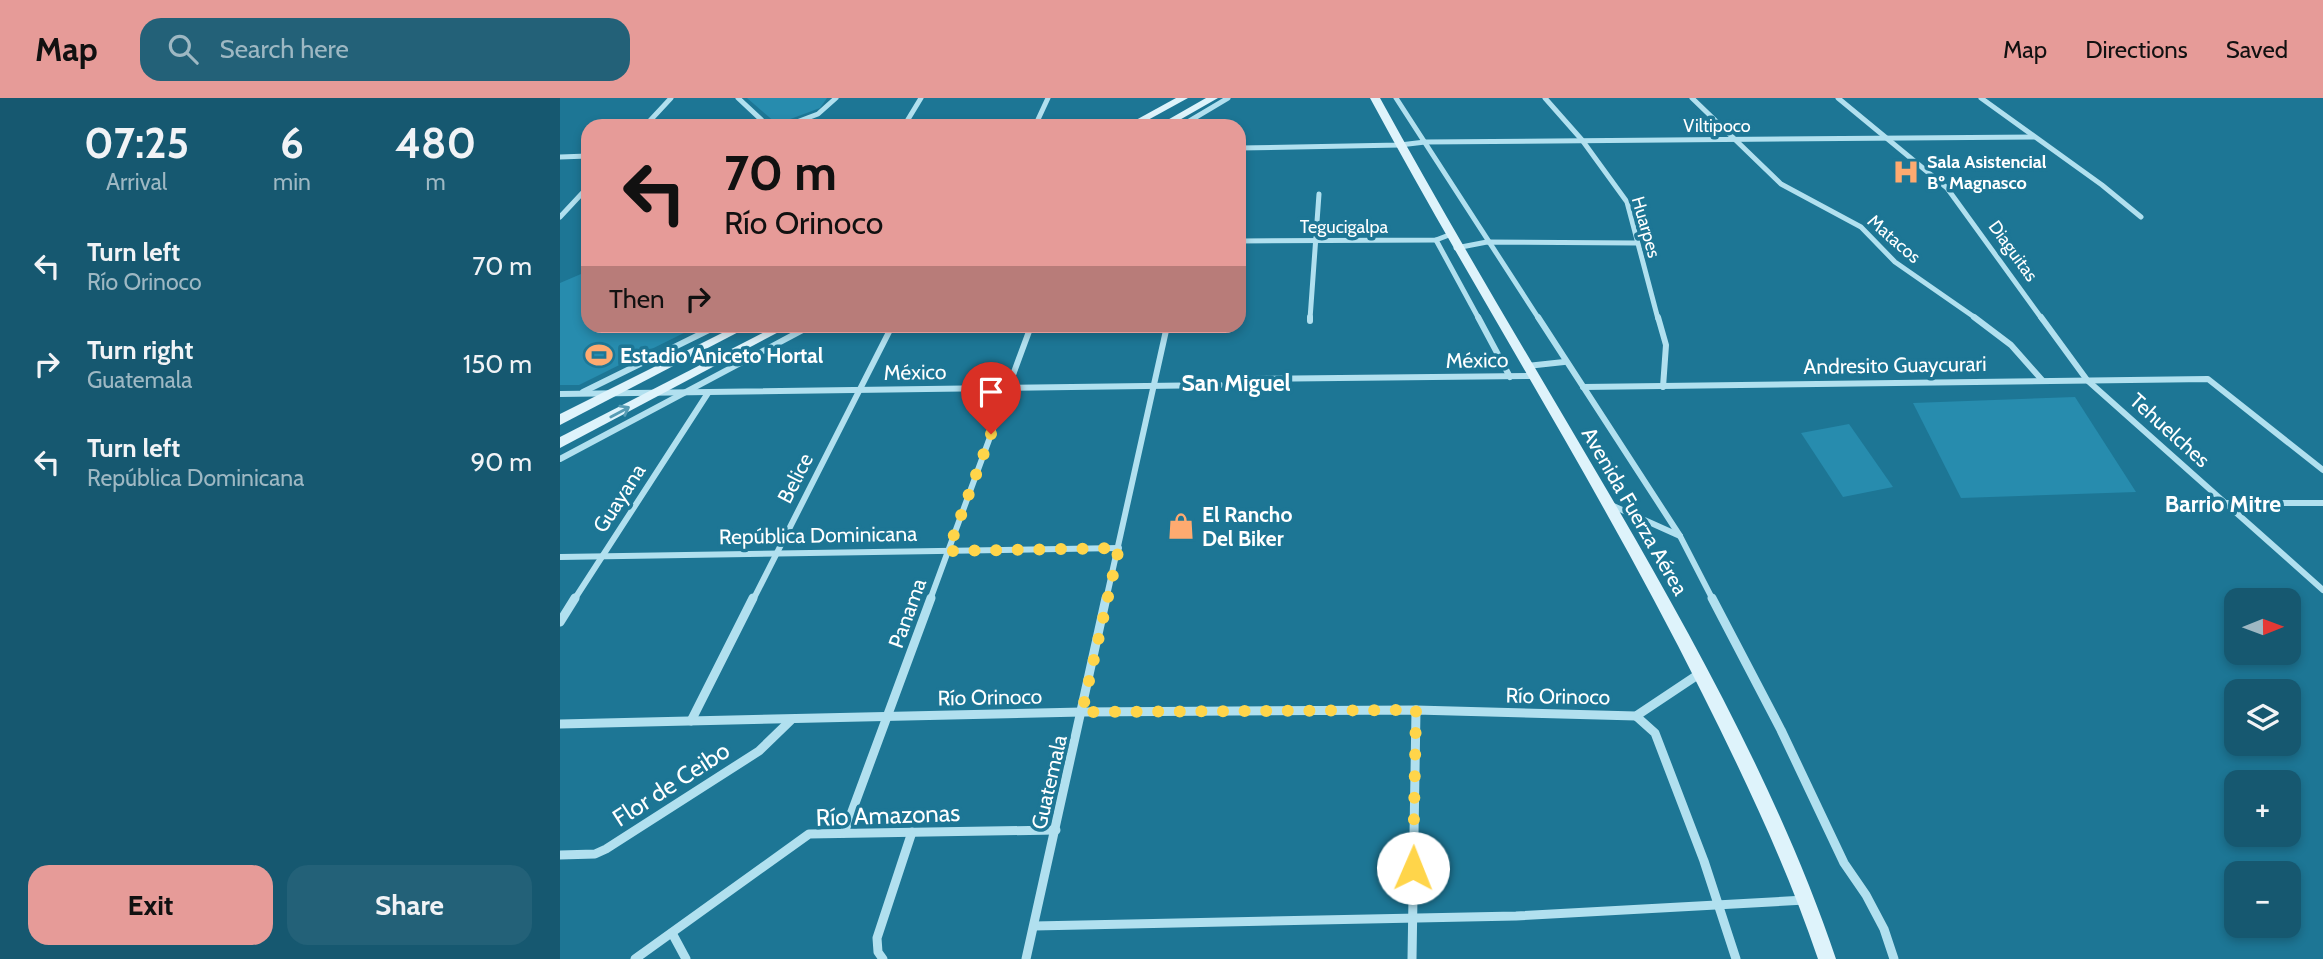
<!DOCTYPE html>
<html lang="en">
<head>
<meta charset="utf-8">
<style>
  :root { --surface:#165870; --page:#236178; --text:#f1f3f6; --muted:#9eb8c3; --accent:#e69b98 }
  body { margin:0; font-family:Cabin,sans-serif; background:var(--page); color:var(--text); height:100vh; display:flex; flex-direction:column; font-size:26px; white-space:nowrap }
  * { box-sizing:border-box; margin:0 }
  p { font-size:23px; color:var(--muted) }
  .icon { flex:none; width:38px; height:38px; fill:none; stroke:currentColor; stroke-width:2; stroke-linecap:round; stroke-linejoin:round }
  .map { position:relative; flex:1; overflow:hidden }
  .details { display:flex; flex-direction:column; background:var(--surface); width:560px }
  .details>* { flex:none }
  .top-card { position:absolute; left:21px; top:21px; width:665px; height:214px; border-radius:21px; box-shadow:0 4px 10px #0003; background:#e69b98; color:#111; overflow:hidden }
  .needle { width:46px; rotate:89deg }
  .fabs { position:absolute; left:1664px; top:490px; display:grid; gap:14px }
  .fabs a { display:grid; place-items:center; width:77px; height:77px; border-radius:14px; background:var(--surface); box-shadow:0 4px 10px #0003; font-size:35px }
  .pin { position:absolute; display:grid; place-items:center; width:60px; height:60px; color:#fff; margin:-72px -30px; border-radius:50% 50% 50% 0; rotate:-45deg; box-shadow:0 0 7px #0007 }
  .pin .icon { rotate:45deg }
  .me { position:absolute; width:77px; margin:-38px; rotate:1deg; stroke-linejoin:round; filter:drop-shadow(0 0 5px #0008) }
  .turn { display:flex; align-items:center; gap:24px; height:147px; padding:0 28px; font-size:32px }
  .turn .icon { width:91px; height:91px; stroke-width:2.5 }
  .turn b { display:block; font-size:49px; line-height:60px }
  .then { display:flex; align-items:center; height:66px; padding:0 28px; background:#0003; gap:14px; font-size:26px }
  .eta { display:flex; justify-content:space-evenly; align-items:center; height:119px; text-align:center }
  .eta b { font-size:42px; font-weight:700; line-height:49px }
  .action { display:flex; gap:14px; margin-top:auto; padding:14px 28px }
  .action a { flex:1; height:80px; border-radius:21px; background:var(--accent); color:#111; font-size:28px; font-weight:700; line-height:80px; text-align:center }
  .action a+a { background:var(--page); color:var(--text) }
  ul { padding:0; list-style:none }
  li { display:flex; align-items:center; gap:21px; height:98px; padding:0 28px }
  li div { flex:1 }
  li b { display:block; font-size:26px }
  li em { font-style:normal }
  header { display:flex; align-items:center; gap:42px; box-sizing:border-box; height:98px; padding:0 35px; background:var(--accent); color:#111 }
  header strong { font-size:33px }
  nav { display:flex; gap:38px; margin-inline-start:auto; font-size:24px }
  .search { width:490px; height:63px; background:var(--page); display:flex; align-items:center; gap:18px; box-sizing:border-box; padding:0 24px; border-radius:21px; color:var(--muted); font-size:26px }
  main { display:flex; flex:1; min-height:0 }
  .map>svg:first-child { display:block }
  .green { fill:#278cae }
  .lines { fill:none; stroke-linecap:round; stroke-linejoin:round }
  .minor-far2 { stroke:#b1e0ef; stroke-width:5 }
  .minor-far1 { stroke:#b1e0ef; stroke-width:6 }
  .minor { stroke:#b1e0ef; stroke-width:9 }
  .secondary { fill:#def3fb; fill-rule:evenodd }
  .oneway { stroke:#579cb4 }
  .route { stroke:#ffd54a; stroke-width:12; stroke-dasharray:0 21.6 }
  .labels { text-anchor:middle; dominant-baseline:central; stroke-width:7; stroke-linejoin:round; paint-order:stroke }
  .far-street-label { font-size:18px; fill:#fff; stroke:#1d7695 }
  .far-poi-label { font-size:18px; font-weight:bold; fill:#fff; stroke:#1d7695; text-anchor:start }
  .poi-label { font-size:21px; font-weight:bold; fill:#fff; stroke:#1d7695; text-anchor:start }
  .street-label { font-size:21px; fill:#fff; stroke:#1d7695 }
  .neighbourhood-label { font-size:23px; font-weight:bold; fill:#fff; stroke:#1d7695 }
  .near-street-label { font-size:24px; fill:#fff; stroke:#1d7695 }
</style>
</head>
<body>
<header>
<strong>Map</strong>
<div class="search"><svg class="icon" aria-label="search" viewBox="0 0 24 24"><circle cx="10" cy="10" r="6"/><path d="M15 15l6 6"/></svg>Search here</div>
<nav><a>Map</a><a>Directions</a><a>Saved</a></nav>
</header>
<main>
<section class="details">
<div class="eta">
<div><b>07:25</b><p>Arrival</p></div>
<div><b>6</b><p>min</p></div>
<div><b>480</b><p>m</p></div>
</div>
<ul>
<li><svg class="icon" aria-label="left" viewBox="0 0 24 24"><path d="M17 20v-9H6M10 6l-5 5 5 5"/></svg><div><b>Turn left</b><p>Río Orinoco</p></div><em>70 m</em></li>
<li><svg class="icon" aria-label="right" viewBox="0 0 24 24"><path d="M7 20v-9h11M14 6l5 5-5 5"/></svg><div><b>Turn right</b><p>Guatemala</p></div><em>150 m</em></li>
<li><svg class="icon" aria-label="left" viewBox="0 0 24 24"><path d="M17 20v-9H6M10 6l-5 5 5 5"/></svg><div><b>Turn left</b><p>República Dominicana</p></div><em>90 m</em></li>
</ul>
<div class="action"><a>Exit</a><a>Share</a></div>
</section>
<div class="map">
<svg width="1763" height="861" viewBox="0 0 1763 861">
  <rect width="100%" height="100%" fill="#1d7695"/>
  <g class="green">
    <polygon points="187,0 267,0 260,10 217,26"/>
    <polygon points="28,173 28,228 138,228 19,287 0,287 0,185"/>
    <polygon points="1515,299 1576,394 1401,400 1353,305"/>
    <polygon points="1289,326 1333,389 1283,399 1241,335"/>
  </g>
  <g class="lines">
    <g class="minor-far2">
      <polyline points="178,0 208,28"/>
      <polyline points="836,0 979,221"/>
      <polyline points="985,0 1022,42 1067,104 1098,221"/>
      <polyline points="1132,0 1221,86 1301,129 1335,164 1417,221"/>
      <polyline points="1278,0 1387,90 1482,221"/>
      <polyline points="1421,0 1542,87 1581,119"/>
      <polyline points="85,28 111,0"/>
      <polyline points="226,28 258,16 276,0"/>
      <polyline points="344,28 361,0"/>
      <polyline points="475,28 488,0"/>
      <polyline points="621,28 668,0"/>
      <polyline points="679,50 840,47 865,44 1474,39"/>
      <polyline points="0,59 28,58"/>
      <polyline points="0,119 28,89"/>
      <polyline points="876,142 919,221"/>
      <polyline points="679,143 876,142 889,137"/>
      <polyline points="896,150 927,144 1076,145"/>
      <polyline points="750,221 759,96"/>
    </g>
    <g class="minor-far1">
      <polyline points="918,219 950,279"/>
      <polyline points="978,219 1120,438 1153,502"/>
      <polyline points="1098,219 1106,247 1103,289"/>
      <polyline points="1414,219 1451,247 1482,282"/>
      <polyline points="1481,219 1527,282 1763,492"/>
      <polyline points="750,223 750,219"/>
      <polyline points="967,268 1004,264"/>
      <polyline points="694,281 972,278"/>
      <polyline points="1023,289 1648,281 1763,372"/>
      <polyline points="23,294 157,228"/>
      <polyline points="0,296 660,287"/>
      <polyline points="0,361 250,228"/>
      <polyline points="1666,405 1763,405"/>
      <polyline points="1051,407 1120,438"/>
      <polyline points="0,459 559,450"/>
      <polyline points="14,502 148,295"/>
      <polyline points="193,502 332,228"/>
      <polyline points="370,502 471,228"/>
      <polyline points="546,502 607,228"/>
    </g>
    <g class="minor">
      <polyline points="1152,500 1221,632 1284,765 1306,797 1324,831 1334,861"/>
      <polyline points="0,524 15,500"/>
      <polyline points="1076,618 1095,635 1144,763 1176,861"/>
      <polyline points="131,623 193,500"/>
      <polyline points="0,626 522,614 856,612 1076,618 1142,574"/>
      <polyline points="284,735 371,500"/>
      <polyline points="0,757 35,756 46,751 199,653 231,622"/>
      <polyline points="474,828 956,818 1245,802"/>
      <polyline points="112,835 126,861"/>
      <polyline points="75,861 249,736 496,732"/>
      <polyline points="323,861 318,854 317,840 352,734"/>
      <polyline points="466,861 546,500"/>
      <polyline points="852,861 856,612"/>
    </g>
    <g class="secondary">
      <polygon points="616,0 628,0 577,28 565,28"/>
      <polygon points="646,0 658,0 609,28 597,28"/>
      <path d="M 810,0 L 820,0 C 894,135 973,266 1051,399 C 1136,545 1222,701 1276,861 L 1258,861 C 1227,769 1185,681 1142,595 C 1041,392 918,200 810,0 Z"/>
      <polygon points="176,228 190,228 0,327 0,316"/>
      <polygon points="216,228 230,228 0,350 0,339"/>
    </g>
  </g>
  <defs><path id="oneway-shaft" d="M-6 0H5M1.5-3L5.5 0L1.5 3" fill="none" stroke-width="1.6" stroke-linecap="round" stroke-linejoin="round" transform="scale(1.75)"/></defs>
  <use class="oneway" href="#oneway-shaft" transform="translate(60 314) rotate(-28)"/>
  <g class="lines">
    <polyline class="route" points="431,336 388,453 559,450 522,614 856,612 853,770"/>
  </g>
  <defs>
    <symbol id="hospital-bare" viewBox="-9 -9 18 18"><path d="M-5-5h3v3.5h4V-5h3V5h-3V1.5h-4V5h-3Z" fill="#feaa70" stroke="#1d7695" stroke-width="2.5" paint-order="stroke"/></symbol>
    <symbol id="stadium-bare" viewBox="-9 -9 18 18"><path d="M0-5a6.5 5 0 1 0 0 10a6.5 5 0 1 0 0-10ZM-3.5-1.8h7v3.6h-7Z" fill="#feaa70" stroke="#1d7695" stroke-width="2.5" paint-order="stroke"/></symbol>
    <symbol id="shop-bare" viewBox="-9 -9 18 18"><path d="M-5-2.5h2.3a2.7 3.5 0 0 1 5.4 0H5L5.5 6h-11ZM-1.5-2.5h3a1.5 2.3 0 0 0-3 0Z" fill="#feaa70" stroke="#1d7695" stroke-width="2.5" paint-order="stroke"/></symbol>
  </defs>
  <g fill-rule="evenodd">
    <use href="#hospital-bare" x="1327" y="55" width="38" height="38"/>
    <use href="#stadium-bare" x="20" y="238" width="38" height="38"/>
    <use href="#shop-bare" x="602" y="409" width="38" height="38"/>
  </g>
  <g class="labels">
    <g class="far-street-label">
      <text x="1157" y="28">Viltipoco</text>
      <text x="784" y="129">Tegucigalpa</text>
      <text transform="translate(1086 129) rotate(74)">Huarpes</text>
      <text transform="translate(1334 141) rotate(41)">Matacos</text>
      <text transform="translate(1453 153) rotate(54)">Diaguitas</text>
    </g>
    <g class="far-poi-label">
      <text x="1367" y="64">Sala Asistencial<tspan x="1367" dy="21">Bº Magnasco</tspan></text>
    </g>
    <g class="poi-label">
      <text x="60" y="257">Estadio Aniceto Hortal</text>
      <text x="642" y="416">El Rancho<tspan x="642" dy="24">Del Biker</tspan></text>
    </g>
    <g class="street-label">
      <text transform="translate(917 262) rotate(-1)">México</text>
      <text transform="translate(1335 267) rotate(-1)">Andresito Guaycurari</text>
      <text transform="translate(355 274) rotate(-1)">México</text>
      <text transform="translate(1610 332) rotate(42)">Tehuelches</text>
      <text transform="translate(235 380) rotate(-63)">Belice</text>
      <text transform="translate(59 400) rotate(-57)">Guayana</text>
      <text transform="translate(1075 413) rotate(60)">Avenida Fuerza Aérea</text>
      <text transform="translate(258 437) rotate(-1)">República Dominicana</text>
      <text transform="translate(347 515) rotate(-70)">Panama</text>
      <text transform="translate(998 598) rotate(1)">Río Orinoco</text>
      <text transform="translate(430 599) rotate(-1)">Río Orinoco</text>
      <text transform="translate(489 684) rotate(-77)">Guatemala</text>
    </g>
    <g class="neighbourhood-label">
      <text x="676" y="285">San Miguel</text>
      <text x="1663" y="406">Barrio Mitre</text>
    </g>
    <g class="near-street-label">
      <text transform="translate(111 686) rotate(-33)">Flor de Ceibo</text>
      <text transform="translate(328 717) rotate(-2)">Río Amazonas</text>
    </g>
  </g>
</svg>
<div class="fabs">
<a><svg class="needle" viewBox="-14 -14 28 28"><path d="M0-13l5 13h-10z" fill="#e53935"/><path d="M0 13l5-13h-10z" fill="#9eb8c3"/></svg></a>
<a><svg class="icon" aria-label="layers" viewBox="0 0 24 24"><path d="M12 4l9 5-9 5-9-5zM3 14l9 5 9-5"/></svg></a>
<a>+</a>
<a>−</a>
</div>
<div class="pin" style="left:431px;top:336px;background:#d93025"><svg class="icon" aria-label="arrive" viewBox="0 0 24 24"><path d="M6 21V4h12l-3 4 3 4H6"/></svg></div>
<svg class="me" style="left:853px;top:770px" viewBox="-20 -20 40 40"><circle r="19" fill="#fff"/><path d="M0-13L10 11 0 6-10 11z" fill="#ffd54a"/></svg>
<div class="top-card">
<div class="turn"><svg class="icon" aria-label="left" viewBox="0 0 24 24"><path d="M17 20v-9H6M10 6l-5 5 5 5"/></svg><div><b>70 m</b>Río Orinoco</div></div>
<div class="then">Then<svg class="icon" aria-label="right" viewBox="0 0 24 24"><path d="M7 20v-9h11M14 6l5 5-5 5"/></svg></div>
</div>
</div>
</main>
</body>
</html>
